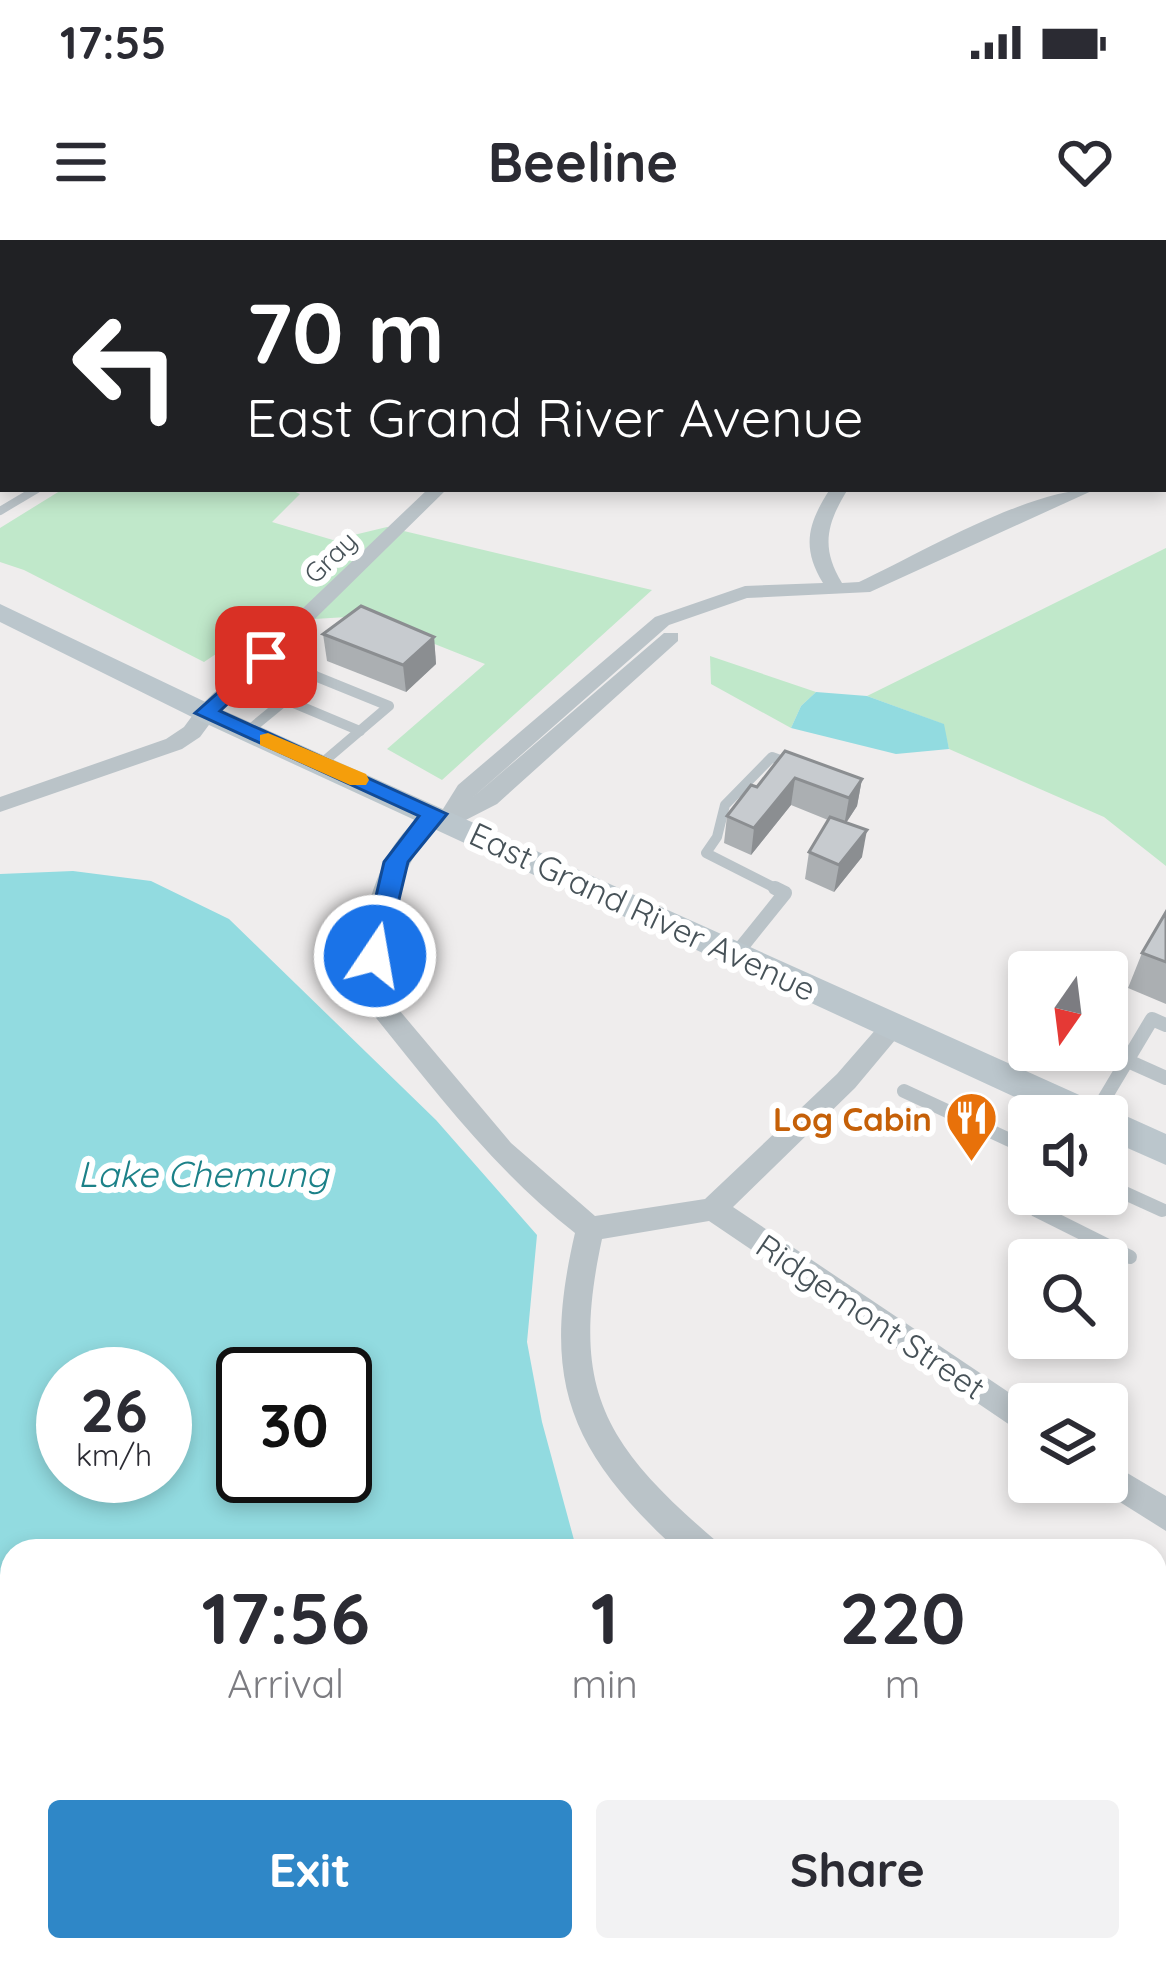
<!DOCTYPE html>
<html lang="en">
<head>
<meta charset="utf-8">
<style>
  :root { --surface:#fff; --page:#f2f2f3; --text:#2b2b33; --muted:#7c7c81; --accent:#2f87c7 }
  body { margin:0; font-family:Quicksand,sans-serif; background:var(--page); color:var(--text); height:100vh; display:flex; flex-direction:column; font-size:45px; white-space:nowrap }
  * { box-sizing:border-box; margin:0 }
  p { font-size:39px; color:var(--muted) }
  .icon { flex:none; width:66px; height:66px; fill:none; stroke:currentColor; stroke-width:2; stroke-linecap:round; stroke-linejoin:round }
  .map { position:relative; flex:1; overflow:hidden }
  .details { position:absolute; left:0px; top:1299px; width:1167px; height:423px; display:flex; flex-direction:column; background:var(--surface); border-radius:36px 36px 0 0; box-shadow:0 6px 18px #0003 }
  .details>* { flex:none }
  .guide { position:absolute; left:0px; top:0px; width:1167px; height:252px; box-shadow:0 6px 18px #0003; background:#202124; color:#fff; overflow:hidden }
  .needle { width:78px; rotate:194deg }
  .buttons { position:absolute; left:1008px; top:711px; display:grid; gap:24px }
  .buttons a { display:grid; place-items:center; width:120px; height:120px; border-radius:12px; background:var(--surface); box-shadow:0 6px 18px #0003; font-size:60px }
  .speed { position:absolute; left:36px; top:1107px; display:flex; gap:24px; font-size:60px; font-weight:700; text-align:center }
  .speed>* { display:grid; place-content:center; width:156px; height:156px; border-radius:50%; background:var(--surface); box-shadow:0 6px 18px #0003; line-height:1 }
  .speed small { font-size:30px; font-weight:400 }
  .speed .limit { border:6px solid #111; border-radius:18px; background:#fff; color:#111 }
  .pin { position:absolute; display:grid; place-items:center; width:102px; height:102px; color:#fff; margin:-51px; border-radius:24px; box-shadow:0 6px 18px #0006 }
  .me { position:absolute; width:132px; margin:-66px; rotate:12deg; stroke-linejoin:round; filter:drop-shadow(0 0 9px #0008) }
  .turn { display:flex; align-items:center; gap:42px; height:252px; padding:0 48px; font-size:54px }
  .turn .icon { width:156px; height:156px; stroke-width:2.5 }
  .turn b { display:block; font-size:84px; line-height:102px }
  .eta { display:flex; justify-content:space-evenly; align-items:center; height:204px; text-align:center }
  .eta b { font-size:72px; font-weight:700; line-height:84px }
  .primary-button { display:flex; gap:24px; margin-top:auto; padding:24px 48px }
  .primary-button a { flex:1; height:138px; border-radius:12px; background:var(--accent); color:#fff; font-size:48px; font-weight:700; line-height:138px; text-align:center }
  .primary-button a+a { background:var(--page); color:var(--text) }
  .status { display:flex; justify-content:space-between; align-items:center; height:84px; padding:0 60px; background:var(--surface); direction:ltr }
  .status svg { height:33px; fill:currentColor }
  header { display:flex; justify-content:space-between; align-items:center; height:156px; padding:0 48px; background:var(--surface); font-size:54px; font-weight:700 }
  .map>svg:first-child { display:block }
  .green { fill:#c0e8ca }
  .water { fill:#92dbe0; fill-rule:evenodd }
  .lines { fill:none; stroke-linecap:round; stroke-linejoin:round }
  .service-far2 { stroke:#bac3c8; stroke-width:8 }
  .service-far1 { stroke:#bac3c8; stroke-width:10 }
  .service { stroke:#bac3c8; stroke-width:14 }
  .minor { fill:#bac3c8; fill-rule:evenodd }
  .secondary { fill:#bbc6cc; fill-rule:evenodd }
  .motorway { fill:#8aa6b6; fill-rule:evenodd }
  .wall { fill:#abafb2 }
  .shaded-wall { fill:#8b8e91 }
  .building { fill:#c7cbcf; stroke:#8b8e91; stroke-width:3 }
  .route { fill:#1a73e8; stroke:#114b97; stroke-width:3 }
  .slow { fill:#f59e0b }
  .labels { text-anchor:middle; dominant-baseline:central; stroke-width:12; stroke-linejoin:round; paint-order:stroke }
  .far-street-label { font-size:27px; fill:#475258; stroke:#fff }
  .street-label { font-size:33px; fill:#475258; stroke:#fff }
  .food-label { font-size:33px; font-weight:bold; fill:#c56008; stroke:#fff; text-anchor:end }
  .water-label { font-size:36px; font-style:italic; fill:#1c8188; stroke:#fff }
</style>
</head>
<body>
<div class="status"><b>17:55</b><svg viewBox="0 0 49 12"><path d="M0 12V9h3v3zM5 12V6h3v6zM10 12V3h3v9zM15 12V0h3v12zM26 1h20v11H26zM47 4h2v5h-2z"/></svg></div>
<header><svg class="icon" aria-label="menu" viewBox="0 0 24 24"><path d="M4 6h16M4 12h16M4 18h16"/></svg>Beeline<svg class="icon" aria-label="heart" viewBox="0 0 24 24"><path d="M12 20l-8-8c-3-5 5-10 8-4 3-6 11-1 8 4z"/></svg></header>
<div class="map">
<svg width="1166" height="1721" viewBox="0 0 1166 1721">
  <rect width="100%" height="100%" fill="#efeded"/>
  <g class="green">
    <polygon points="63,249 289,249 300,254 272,282 333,300 387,287 652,350 442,540 387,509 485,424 364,376 264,382 204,422 24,330 0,322 0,288"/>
    <polygon points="1166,308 1166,626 1104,577 949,509 943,484 867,456"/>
    <polygon points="710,416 816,452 801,466 791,488 711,444"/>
  </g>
  <g class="water">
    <polygon points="816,452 867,456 944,484 949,509 896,514 791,488 801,466"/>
    <path d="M 73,631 L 151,641 L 229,679 L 436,880 L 537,995 L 527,1102 L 542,1182 L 577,1311 L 12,1311 L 12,1710 L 885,1710 L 891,1721 L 0,1721 L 0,634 ZM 63,1134 L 165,1134 L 165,1236 L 63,1236 ZM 243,1134 L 345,1134 L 345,1236 L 243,1236 Z"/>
  </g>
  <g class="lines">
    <polyline class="service-far2" points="0,271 37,249"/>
    <g class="service-far1">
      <polyline points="315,436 389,466 322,523"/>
      <polyline points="286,460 360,491"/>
      <polyline points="248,491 315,436 266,417"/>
      <polyline points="781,651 706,613 717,597 725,565 772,517 791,524"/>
    </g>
    <g class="service">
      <polyline points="736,714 785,653 775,648"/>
      <polyline points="1128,821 1166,838"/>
      <polyline points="904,851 1029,909"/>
      <polyline points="1094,876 1152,779 1166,785"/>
      <polyline points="1107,945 1162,970"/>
      <polyline points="1046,954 1036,970 1130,1017"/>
    </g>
    <g class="minor">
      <polygon points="1164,130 1166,131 1166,141 1164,140"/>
      <polygon points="428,249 447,249 214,478 200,497 182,509 0,572 0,557 166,499 184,487 198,468"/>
      <path d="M 830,249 L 848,249 C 827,283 820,307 842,343 L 859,342 C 923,312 1028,249 1096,249 L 870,352 L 747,358 L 669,385 L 472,558 L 664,393 L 678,393 L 678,401 L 497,564 L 456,585 L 439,584 C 397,626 377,699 389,758 L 511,903 L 595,976 L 705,959 L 837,834 L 884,780 L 902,780 L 906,787 L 855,848 L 733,967 L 1029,1166 L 1029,1198 L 709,981 L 602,999 C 570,1147 602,1203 715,1300 L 720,1311 L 678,1311 C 567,1209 541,1139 575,993 C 493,929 433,848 368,768 C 348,726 368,650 390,612 C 400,595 413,582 427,569 L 443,569 L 458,545 L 655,377 L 745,346 L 823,343 C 801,307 808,283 830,249 Z"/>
      <polygon points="1107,1221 1166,1256 1166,1291 1096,1247 1093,1242 1107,1242"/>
      <polygon points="1155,1540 1166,1541 1166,1579 1155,1578"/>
      <rect x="1076" y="1710" width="40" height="11"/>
    </g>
    <polygon class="secondary" points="0,364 216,467 1166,894 1166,925 1107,899 1107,876 1056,876 196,479 0,382"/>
    <g class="motorway">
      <polygon points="1114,0 1143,0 1145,3 1116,3"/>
      <polygon points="1164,12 1166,13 1166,29 1164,28"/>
    </g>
  </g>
  <g class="wall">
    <polygon points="91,0 319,0 315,3 91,3"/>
    <polygon points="323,394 434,397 436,424 406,452 327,421"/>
    <polygon points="785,511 862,539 857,566 846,583 862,617 834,652 805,639 809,612 828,580 791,565 751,615 724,603 727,576 757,547"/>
    <polygon points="1166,672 1166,764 1128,748 1142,713"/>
  </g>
  <g class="shaded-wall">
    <polygon points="283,0 319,0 315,3 280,3"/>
    <polygon points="434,397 436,424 406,452 403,425"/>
    <polygon points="795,538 791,565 751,615 754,588"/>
    <polygon points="862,539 857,566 844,586 849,558"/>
    <polygon points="867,590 862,617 834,652 839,625"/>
  </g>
  <g class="building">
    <polygon points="172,0 283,0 280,3 183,3"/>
    <polygon points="361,366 434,397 403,425 323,394"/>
    <polygon points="785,511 862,539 849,558 795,538 754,588 727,576 751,545 757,547"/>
    <polygon points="830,577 867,590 839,625 809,612"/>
    <polygon points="1166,672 1166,722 1142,713"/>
  </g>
  <polygon class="route" points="266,410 273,412 273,421 220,471 447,574 408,622 384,722 366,722 362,716 384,622 419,576 195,473"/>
  <polygon class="slow" points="268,493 366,534 369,540 366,545 350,545 260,505 260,495"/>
  <defs>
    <symbol id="restaurant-pin" viewBox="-11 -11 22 30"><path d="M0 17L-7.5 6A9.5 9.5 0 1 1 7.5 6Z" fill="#e8710a" stroke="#fff"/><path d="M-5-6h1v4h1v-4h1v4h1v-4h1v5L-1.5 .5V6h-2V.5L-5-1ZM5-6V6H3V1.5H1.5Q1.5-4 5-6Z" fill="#fff"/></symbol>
  </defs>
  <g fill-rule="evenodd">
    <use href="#restaurant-pin" x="942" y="848" width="59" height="81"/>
  </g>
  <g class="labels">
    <g class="far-street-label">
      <text transform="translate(330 317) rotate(-44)">Gray</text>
    </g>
    <g class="street-label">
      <text transform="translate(643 671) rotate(25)">East Grand River Avenue</text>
      <text transform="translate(871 1076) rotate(34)">Ridgemont Street</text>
    </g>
    <g class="food-label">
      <text x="932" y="878">Log Cabin</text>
    </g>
    <g class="water-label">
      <text x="203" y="933">Lake Chemung</text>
    </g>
  </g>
</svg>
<div class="buttons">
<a><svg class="needle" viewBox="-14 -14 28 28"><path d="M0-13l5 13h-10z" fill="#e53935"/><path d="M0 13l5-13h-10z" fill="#7c7c81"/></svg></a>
<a><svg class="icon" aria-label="sound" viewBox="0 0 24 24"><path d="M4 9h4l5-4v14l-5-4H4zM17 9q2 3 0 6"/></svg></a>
<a><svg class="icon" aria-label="search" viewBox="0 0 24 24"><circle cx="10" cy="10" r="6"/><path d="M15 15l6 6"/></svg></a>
<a><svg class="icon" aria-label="layers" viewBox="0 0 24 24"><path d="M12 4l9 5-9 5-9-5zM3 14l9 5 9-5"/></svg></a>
</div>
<div class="speed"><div>26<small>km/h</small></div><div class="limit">30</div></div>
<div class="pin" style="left:266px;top:417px;background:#d93025"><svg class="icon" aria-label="arrive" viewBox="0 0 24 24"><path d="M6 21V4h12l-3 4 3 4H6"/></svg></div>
<svg class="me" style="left:375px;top:716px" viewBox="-20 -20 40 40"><circle r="17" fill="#1a73e8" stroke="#fff" stroke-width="3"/><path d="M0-11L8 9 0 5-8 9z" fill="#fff"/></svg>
<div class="guide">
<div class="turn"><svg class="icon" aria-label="left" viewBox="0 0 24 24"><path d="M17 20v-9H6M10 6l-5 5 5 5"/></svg><div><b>70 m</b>East Grand River Avenue</div></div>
</div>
<section class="details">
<div class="eta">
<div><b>17:56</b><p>Arrival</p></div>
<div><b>1</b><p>min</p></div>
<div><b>220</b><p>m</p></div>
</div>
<div class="primary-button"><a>Exit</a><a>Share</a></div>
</section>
</div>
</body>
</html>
